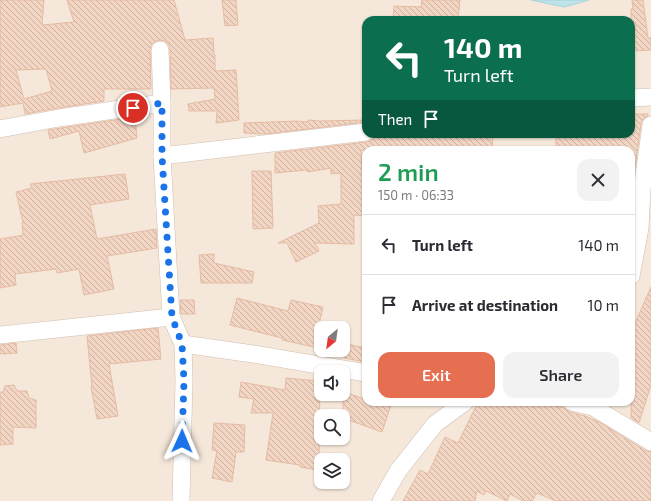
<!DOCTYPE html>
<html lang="en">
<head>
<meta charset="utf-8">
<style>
  :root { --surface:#fff; --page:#f2f2f3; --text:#2b2b33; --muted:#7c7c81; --line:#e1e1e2; --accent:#e76f51 }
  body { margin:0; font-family:"Exo 2",sans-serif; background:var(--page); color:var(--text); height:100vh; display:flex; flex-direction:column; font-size:15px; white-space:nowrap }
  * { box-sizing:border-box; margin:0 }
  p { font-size:13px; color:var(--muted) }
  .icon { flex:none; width:22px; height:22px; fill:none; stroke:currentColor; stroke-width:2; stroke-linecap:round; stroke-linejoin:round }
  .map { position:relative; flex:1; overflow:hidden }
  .details { position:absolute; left:362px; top:146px; width:273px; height:260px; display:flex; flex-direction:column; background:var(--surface); border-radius:12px; box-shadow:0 1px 3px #0004 }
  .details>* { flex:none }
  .banner { position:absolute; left:362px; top:16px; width:273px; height:122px; border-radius:12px; box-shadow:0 1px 3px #0004; background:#0b6e4f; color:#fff; overflow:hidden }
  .needle { width:26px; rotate:209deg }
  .buttons { position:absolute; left:314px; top:321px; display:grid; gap:8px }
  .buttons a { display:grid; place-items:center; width:36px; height:36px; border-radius:8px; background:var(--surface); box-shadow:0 1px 3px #0004; font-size:20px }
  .pin { position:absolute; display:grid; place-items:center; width:34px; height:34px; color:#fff; margin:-17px; border:2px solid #fff; border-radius:50%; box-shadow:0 1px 4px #0007 }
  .me { position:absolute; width:44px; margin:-22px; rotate:1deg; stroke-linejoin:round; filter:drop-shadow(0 0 3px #0008) }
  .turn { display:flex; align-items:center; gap:14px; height:84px; padding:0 16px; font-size:18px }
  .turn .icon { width:52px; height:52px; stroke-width:2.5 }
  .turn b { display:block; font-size:28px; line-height:34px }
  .then { display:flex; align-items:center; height:38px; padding:0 16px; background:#0003; gap:8px; font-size:15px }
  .round { display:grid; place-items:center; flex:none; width:42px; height:42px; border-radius:12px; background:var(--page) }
  .overview { display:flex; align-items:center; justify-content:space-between; height:68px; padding:0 16px }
  h1 { font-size:24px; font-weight:600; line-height:30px; color:#1e9e55 }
  .action { display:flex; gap:8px; margin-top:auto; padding:8px 16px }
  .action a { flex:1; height:46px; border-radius:12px; background:var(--accent); color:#fff; font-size:16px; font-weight:600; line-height:46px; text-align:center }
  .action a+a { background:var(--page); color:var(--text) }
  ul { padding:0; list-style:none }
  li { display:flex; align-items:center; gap:12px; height:60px; padding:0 16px; border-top:1px solid var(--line) }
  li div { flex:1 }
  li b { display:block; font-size:15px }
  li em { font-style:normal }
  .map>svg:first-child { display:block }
  .residential { fill:#f5e8da; fill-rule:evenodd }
  .water { fill:#bfe3e8; stroke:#a5d3da }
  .building { fill:url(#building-back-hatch); stroke:#e6bba3; fill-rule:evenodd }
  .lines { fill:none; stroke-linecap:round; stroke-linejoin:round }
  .street-casing { stroke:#d1beb0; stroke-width:18 }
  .street { stroke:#fff; stroke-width:17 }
  .route { stroke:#1a73e8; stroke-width:7; stroke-dasharray:0 12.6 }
</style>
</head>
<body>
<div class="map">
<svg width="651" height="501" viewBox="0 0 651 501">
  <defs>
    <pattern id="building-back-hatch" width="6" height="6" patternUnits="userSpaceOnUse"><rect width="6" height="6" fill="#f3d5c3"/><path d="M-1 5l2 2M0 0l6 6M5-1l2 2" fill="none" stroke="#cab0a1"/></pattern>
  </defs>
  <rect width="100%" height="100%" fill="#fdf6ec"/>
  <path class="residential" d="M 0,0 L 531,0 L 564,7 L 589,0 L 651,0 L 651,501 L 0,501 ZM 366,20 L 631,20 L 631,134 L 366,134 ZM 366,150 L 631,150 L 631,402 L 366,402 ZM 321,328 L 343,328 L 343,350 L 321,350 ZM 321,372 L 343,372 L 343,394 L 321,394 ZM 321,416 L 343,416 L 343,438 L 321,438 ZM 321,460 L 343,460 L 343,482 L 321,482 Z"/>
  <polygon class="water" points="531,0 589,0 564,7"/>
  <g class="building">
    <path d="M 0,0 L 44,0 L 42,25 L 74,22 L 67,0 L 174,0 L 185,40 L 213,38 L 214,55 L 215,55 L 215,71 L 236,70 L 239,120 L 216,123 L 217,111 L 189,111 L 188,104 L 215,99 L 214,88 L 171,89 L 170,49 L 169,45 L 165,41 L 160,40 L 154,42 L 151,45 L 150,50 L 151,89 L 104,89 L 104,101 L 58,108 L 25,114 L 23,103 L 0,107 ZM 46,69 L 52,91 L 24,99 L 16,70 Z"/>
    <polygon points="222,0 236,0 238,25 225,26"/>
    <polygon points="422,0 460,0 458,20 393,19 394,6 421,7"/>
    <polygon points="632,0 643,0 648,38 651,38 651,50 634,51 633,22 631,22 631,9 633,9"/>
    <polygon points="631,114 648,114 648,116 643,119 641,124 632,189 631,206 631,150 556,150 556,134 631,134"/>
    <polygon points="135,117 137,138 84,153 79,131 50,139 48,130"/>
    <polygon points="308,120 319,121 366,120 366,122 266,134 244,133 244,123 296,121 307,122"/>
    <polygon points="410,134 493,134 492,150 439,149 438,150 361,150 362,176 366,176 366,216 354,215 354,244 315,243 319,251 296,262 287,243 278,243 319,223 318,206 341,204 341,173 331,174 331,168 308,172 307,170 275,173 275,153 367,142 372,140 375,137"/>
    <polygon points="252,171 271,171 273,228 253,229"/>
    <polygon points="125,174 129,199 90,205 97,239 156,229 157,248 107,256 114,289 84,295 79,269 57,273 56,269 15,274 16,285 0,288 0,239 23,235 22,223 23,223 16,192 32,188 30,184"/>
    <polygon points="214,254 214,263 254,272 252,283 201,283 199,255"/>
    <polygon points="651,287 651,385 639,423 631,418 631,332"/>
    <polygon points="237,298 288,311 291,300 323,307 314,347 282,340 282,338 230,325"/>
    <polygon points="180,300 194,300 195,314 181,314"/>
    <polygon points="158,328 161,359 109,364 118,416 97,419 91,387 92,387 87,336"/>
    <polygon points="16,343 17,353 0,354 0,345"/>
    <polygon points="346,344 366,348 365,362 344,358"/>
    <polygon points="286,378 320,381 319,458 317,470 300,467 300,465 266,460 273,413 251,413 254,399 239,397 241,382 285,390"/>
    <polygon points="14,385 17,391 27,391 29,398 36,400 36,428 13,427 13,444 0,445 0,392 3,392 5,386"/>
    <polygon points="343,391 366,400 366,402 392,402 382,432 343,418"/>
    <polygon points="478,402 547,402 564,408 570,412 585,416 599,422 646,451 651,452 651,501 556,501 537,493 532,501 523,501 510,494 507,501 486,491 484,495 477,491 475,501 403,501 420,470 428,474 445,437 458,443"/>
    <polygon points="214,423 245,425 244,452 236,452 232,482 212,478 217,451 212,450"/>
  </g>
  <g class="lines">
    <defs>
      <g id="street">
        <polyline points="160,50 162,103 162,156 171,317 183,344 184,381 181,501"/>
        <polyline points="631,98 651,97"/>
        <polyline points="0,129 59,118 162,103"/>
        <polyline points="162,156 366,132"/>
        <polyline points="631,276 640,228 642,190 651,125"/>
        <polyline points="0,335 171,317"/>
        <polyline points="183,344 253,354 366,373"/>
        <polyline points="572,402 593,407 651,442"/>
        <polyline points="381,501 398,471 435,424 465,402"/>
      </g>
    </defs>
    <use href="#street" class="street-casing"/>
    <use href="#street" class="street"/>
  </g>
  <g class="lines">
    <polyline class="route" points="133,108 162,103 162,156 172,317 182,344 184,381 182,441"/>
  </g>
</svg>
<div class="buttons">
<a><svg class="needle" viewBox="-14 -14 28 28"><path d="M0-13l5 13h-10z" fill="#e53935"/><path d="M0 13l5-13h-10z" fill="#7c7c81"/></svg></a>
<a><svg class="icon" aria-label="sound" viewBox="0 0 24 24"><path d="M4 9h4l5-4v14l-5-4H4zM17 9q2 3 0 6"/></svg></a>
<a><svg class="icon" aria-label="search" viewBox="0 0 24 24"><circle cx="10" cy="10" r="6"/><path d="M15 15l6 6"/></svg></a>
<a><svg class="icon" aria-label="layers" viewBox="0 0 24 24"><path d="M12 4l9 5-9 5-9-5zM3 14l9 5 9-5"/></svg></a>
</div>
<div class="pin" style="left:133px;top:108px;background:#d93025"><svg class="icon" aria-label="arrive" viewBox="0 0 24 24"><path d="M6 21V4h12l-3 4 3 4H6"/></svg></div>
<svg class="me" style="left:182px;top:441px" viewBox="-20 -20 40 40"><path d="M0-17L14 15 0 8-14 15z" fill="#1a73e8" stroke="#fff" stroke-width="4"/></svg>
<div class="banner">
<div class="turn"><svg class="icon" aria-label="left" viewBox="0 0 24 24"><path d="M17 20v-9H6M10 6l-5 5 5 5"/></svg><div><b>140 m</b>Turn left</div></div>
<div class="then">Then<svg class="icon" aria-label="arrive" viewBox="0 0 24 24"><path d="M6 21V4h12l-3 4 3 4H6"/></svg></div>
</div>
<section class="details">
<div class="overview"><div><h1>2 min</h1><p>150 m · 06:33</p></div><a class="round"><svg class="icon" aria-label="close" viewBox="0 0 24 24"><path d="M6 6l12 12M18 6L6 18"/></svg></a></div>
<ul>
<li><svg class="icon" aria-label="left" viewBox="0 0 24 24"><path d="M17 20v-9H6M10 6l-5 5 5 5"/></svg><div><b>Turn left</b></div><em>140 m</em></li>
<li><svg class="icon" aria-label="arrive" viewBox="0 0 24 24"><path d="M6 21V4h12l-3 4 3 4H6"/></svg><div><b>Arrive at destination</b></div><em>10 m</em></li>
</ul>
<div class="action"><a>Exit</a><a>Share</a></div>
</section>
</div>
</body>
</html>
